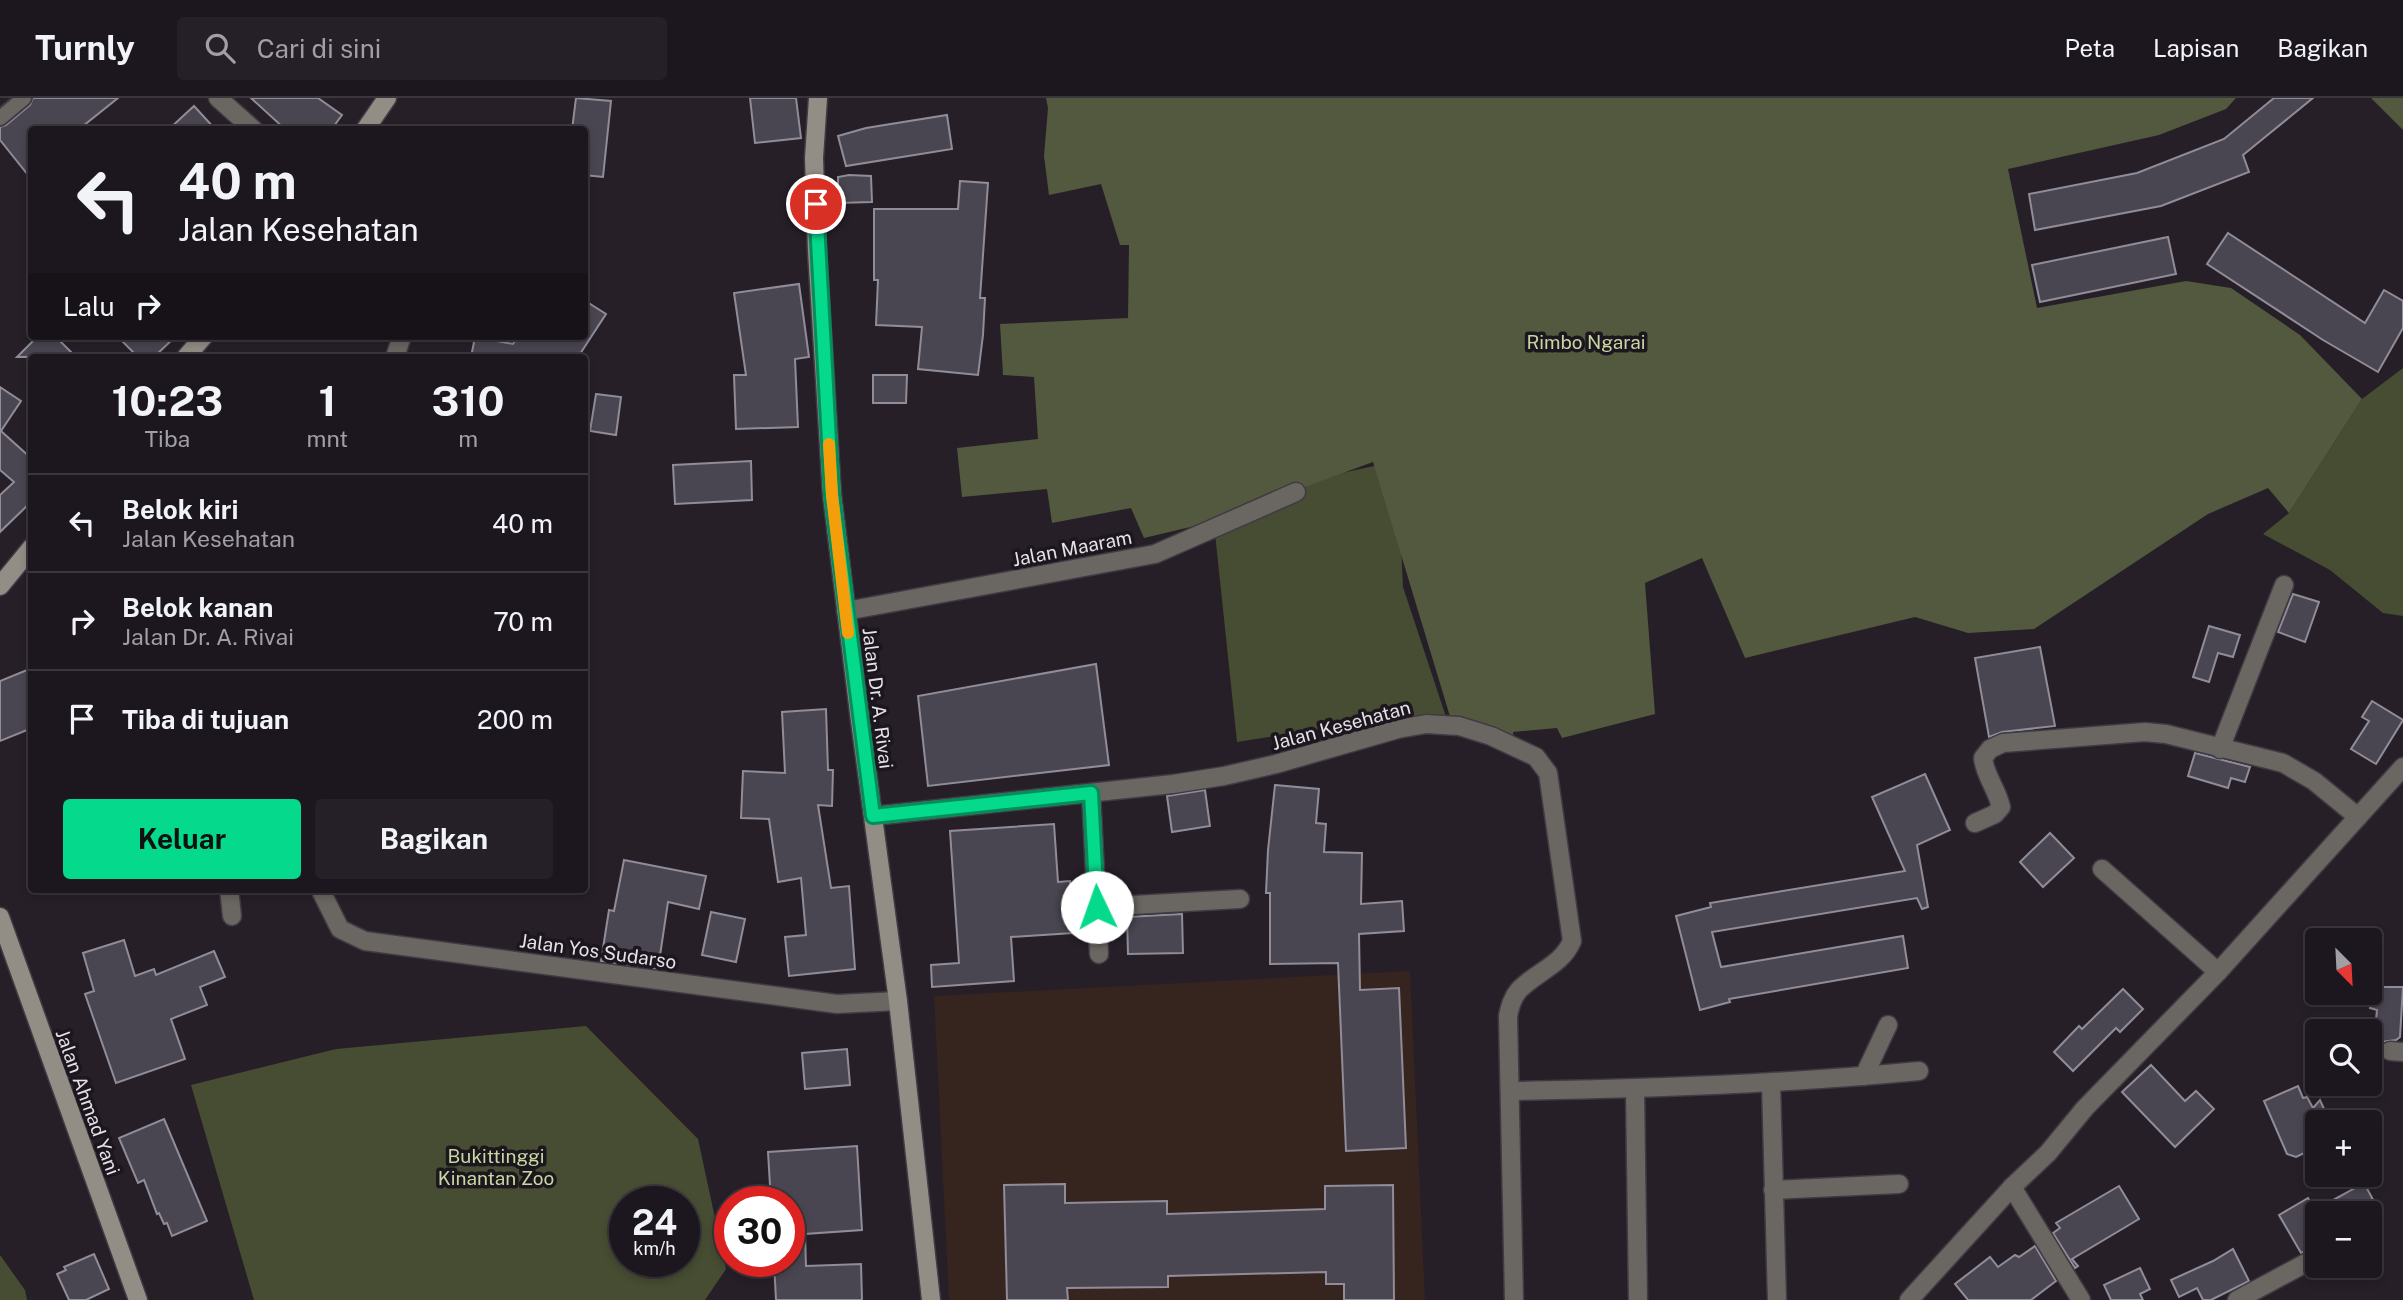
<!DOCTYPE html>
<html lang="id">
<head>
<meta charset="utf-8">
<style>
  :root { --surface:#1c171e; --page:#252027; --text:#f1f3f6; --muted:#a09fa4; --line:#3a363c; --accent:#05d98b }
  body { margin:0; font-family:"Public Sans",sans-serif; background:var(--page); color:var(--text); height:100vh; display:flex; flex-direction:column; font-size:26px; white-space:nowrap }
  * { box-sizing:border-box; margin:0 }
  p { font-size:23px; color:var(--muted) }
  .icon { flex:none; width:38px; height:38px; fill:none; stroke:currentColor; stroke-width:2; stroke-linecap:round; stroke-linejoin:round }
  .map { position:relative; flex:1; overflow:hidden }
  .details { position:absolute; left:28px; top:256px; width:560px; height:539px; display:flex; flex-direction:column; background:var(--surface); border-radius:7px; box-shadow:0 4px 10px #0003,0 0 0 2px var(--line) }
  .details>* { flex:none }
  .banner { position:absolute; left:28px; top:28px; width:560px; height:214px; border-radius:7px; box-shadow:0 4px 10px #0003,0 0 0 2px var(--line); background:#1c171e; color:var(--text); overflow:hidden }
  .needle { width:46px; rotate:156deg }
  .buttons { position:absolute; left:2305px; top:830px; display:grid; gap:14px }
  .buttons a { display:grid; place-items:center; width:77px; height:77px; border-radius:7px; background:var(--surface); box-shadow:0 4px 10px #0003,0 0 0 2px var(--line); font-size:35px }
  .speed { position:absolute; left:609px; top:1088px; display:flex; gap:14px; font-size:35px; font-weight:700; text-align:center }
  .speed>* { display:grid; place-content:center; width:91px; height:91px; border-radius:50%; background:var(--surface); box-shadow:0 4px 10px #0003,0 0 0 2px var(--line); line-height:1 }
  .speed small { font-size:18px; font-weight:400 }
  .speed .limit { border:10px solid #d22; background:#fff; color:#111 }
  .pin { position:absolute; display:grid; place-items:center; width:60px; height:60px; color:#fff; margin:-30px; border:4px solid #fff; border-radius:50%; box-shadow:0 2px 7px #0007 }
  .me { position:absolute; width:77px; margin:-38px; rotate:357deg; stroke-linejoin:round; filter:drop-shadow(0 0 5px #0008) }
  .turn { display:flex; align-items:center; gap:24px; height:147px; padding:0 35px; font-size:32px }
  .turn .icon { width:91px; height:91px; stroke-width:2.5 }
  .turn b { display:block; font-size:49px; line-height:60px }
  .then { display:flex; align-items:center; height:66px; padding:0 35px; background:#0003; gap:14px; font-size:26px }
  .eta { display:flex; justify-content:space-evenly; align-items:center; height:119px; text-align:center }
  .eta b { font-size:42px; font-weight:700; line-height:49px }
  .action { display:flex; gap:14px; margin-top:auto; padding:14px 35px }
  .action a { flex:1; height:80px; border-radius:7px; background:var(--accent); color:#111; font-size:28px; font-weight:700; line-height:80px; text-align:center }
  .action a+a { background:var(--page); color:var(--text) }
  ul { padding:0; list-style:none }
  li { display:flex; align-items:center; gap:21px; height:98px; padding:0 35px; border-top:2px solid var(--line) }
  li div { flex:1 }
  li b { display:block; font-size:26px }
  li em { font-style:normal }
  header { display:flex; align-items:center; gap:42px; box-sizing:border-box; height:98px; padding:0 35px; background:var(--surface); border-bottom:2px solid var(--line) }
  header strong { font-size:33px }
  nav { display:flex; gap:38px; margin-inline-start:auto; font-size:24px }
  .search { width:490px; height:63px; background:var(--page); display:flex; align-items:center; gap:18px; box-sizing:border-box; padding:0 24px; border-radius:7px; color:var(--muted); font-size:26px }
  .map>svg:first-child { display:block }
  .medical { fill:#36241f }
  .green { fill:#464d32; fill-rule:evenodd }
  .forest { fill:#52593e }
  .building { fill:#4a4651; stroke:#908c98; stroke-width:2 }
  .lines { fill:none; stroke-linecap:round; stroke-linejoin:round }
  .pedestrian-casing { stroke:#413a43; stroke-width:18 }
  .minor-casing { stroke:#413a43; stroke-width:21 }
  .tertiary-casing { stroke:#413a43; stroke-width:21 }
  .secondary-casing { stroke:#413a43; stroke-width:21 }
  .pedestrian { stroke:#6a6661; stroke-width:14 }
  .minor { stroke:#6a6661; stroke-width:18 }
  .tertiary { stroke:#6a6661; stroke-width:18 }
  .secondary { stroke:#928d85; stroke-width:18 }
  .route-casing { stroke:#038d5a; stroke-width:18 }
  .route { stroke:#05d98b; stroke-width:12 }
  .slow { stroke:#f59e0b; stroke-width:12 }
  .labels { text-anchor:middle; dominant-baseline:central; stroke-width:7; stroke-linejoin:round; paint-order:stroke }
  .park-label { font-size:19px; fill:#c8d7a1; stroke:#1c161e }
  .street-label { font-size:19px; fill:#e5e1e7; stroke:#1c161e }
</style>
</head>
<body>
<header>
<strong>Turnly</strong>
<div class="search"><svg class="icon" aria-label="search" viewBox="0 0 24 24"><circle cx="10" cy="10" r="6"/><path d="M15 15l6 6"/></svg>Cari di sini</div>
<nav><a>Peta</a><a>Lapisan</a><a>Bagikan</a></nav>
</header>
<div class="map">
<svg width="2403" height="1202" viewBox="0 0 2403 1202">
  <rect width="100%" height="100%" fill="#261f28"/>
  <polygon class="medical" points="1410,873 1425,1202 949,1202 934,898"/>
  <g class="green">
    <polygon points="2403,270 2403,518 2383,515 2330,472 2263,436 2289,415 2362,301"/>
    <polygon points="1388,365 1399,402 1403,489 1447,622 1401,618 1237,644 1212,407 1328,378"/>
    <path d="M 586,928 L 698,1041 L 726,1171 L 705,1202 L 254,1202 L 191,987 L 336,951 ZM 625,1104 L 684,1104 L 684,1164 L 625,1164 Z"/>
    <polygon points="0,1157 25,1192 27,1202 0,1202"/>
  </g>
  <g class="forest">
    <polygon points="1046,0 2236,0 2226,11 2159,37 2008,71 2037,210 2186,183 2231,190 2300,237 2362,301 2289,415 2268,390 2208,416 2034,531 1968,535 1915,519 1745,560 1702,460 1645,485 1655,616 1562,640 1557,630 1513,634 1515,653 1452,625 1373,364 1203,426 1144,440 1131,410 1052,425 1047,391 962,399 957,350 1038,341 1034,279 1003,277 1000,226 1128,220 1129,147 1120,147 1101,86 1049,97 1044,58 1048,10"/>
    <polygon points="2371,0 2403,0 2403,32"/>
  </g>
  <g class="building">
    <polygon points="33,0 118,0 78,32 32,32 32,82 0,42 0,29 6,27 30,7"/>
    <polygon points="251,0 318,0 342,17 331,32 286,32"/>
    <polygon points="576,0 611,3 603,79 584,77 584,32 572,32"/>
    <polygon points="750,0 796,0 801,40 755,45"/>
    <polygon points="2274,0 2313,0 2243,57 2249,74 2161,108 2035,132 2029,96 2137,75 2224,41"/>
    <polygon points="194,8 216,32 168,32"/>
    <polygon points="947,17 952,51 846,68 838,38 866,30"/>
    <polygon points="849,77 871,78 872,104 838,105 838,79"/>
    <polygon points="960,83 988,85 980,200 985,200 983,237 978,277 918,271 922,229 876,227 878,182 874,182 874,111 958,111"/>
    <polygon points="2228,135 2365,225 2384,192 2403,203 2403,230 2378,274 2323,242 2207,166"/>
    <polygon points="2168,139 2176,176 2040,204 2032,167"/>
    <polygon points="799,186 809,259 795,261 798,329 736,331 734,277 746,277 734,195"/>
    <polygon points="584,202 606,216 578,259 471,259 475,239 513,246 518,238 584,238"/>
    <polygon points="38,238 55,238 76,259 17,259"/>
    <polygon points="117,238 176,238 154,259 138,259"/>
    <polygon points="873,277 907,277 906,305 873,305"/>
    <polygon points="0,289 21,303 1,333 32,361 32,403 0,434 0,397 14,384 0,372"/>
    <polygon points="596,296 621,299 616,337 590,333"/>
    <polygon points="751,363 752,402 675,406 673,367"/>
    <polygon points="2293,496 2319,504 2305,544 2278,534"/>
    <polygon points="2209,528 2240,537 2233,559 2218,555 2209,584 2193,579"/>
    <polygon points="2040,549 2055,628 2002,634 1989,639 1975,560"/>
    <polygon points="1096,566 1109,667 928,688 918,598"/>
    <polygon points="32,570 32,630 0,643 0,583"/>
    <polygon points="2372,603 2403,622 2376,666 2351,651 2369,623 2362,619"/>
    <polygon points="826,611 828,672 833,672 832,708 818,707 831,790 849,788 855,871 789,878 785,839 806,837 801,780 778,784 769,721 741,720 743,673 785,675 782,614"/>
    <polygon points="2195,655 2250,669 2245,684 2231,680 2228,690 2188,678"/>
    <polygon points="1925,676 1950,732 1917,747 1928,809 1922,811 1917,800 1712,834 1721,869 1903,838 1908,870 1729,901 1730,904 1700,912 1676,818 1711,809 1710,805 1905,773 1872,699"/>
    <polygon points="1275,687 1319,691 1316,725 1326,726 1324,754 1362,755 1361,806 1402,803 1404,833 1359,836 1360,892 1399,890 1406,1050 1346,1053 1338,865 1270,866 1270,795 1266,795 1268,752"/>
    <polygon points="1205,692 1210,728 1172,734 1167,698"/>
    <polygon points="1054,726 1058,784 1070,783 1073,835 1011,839 1014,883 932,889 931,867 959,865 950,733"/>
    <polygon points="2050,735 2074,760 2043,789 2020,764"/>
    <polygon points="624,762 706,778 699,811 668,804 658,871 601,863 609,812 614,813"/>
    <polygon points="711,814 745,821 736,864 702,857"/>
    <polygon points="1182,816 1183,855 1128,856 1127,819"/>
    <polygon points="124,842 135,878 154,871 156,877 214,853 225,879 200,889 207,907 171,921 185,961 116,985 85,896 94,893 83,855"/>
    <polygon points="2380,889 2403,889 2400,939 2396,942 2381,944 2382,931 2375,931 2377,912 2370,910 2374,897"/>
    <polygon points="2123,891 2143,911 2120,934 2116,930 2073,973 2054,954 2079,928 2082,931"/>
    <polygon points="847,951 850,987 805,991 802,955"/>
    <polygon points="2151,967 2185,1003 2196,993 2214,1011 2175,1049 2122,994"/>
    <polygon points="2298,988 2303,1000 2307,999 2313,1010 2320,1002 2330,1024 2317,1024 2317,1049 2296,1059 2287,1056 2264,1003"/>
    <polygon points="164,1021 207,1123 172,1138 167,1125 164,1126 159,1115 157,1116 144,1082 138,1085 119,1040"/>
    <polygon points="857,1048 862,1132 805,1136 806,1168 861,1166 862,1202 776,1202 774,1164 789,1164 789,1104 771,1104 768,1054"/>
    <polygon points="2364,1085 2377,1109 2366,1115 2316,1115 2317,1148 2301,1155 2279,1117 2308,1100 2315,1112"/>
    <polygon points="1065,1086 1065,1105 1167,1103 1167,1116 1325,1111 1325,1088 1393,1087 1394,1202 1344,1202 1344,1186 1326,1186 1326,1174 1168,1178 1168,1189 1067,1190 1068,1202 1007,1202 1004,1087"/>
    <polygon points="2119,1088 2139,1121 2072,1161 2078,1168 2075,1170 2053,1135 2060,1130 2056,1125"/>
    <polygon points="2035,1148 2056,1183 2031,1202 1968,1202 1955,1186 1990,1159 1998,1169 2015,1157 2019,1159"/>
    <polygon points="2233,1151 2249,1183 2211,1202 2203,1202 2197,1190 2179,1199 2171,1182 2213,1163"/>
    <polygon points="94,1156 109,1191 86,1202 69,1202 57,1176 66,1172 64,1169"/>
    <polygon points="2140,1170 2150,1191 2140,1196 2143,1202 2111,1202 2104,1187"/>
  </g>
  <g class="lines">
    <defs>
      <polyline id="pedestrian" points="0,20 24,0"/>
      <g id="minor">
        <polyline points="846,513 1155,456 1296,394"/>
        <polyline points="2220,651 2284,487"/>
        <polyline points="1091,695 1099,856"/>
        <path d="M 873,718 L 1173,686 L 1224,678 L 1276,666 L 1398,631 L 1426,626 L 1459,628 L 1491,638 L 1536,659 L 1548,675 L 1572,843 C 1562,867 1536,874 1519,892 C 1512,900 1510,909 1508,918 L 1514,1202"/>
        <path d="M 1975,725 L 1995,716 L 2001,709 C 1997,691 1985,678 1983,660 L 1990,651 L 2003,645 L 2145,634 L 2166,636 L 2283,665 L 2314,683 L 2358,719"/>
        <polyline points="2102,771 2218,874"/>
        <polyline points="229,791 232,818"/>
        <polyline points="1097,809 1240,801"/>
        <polyline points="2390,953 2403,954"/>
        <polyline points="1864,978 1888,927"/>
        <polyline points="1771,986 1777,1202"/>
        <polyline points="1635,992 1638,1202"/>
        <path d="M 1511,993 C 1648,991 1783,986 1919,973"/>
        <polyline points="2012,1089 2081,1202"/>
        <polyline points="1773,1092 1899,1086"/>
        <polyline points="1909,1202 2012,1089 2048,1055 2085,1010 2218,874 2403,669"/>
        <polyline points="2237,1202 2317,1159"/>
      </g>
      <g id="tertiary">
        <polyline points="218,0 254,32"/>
        <polyline points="395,259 402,238"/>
        <polyline points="320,791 340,831 365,843 837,906 898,903"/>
      </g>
      <g id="secondary">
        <polyline points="818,0 814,60 817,153 832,397 860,623 898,903 931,1202"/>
        <polyline points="365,32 387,0"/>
        <polyline points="186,259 204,238"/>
        <polyline points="0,488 32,449"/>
        <polyline points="0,819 138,1202"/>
      </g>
    </defs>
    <use href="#pedestrian" class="pedestrian-casing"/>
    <use href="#minor" class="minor-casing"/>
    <use href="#tertiary" class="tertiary-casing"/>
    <use href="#secondary" class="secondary-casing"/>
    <use href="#pedestrian" class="pedestrian"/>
    <use href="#minor" class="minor"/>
    <use href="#tertiary" class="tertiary"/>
    <use href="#secondary" class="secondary"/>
  </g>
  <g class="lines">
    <defs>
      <polyline id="route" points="816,106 832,397 873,718 1091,695 1097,809"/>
    </defs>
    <use href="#route" class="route-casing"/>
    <use href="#route" class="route"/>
    <polyline class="slow" points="829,346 832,397 848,535"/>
  </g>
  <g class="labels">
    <g class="park-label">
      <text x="1586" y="244">Rimbo Ngarai</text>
      <text x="496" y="1058">Bukittinggi<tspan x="496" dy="22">Kinantan Zoo</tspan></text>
    </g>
    <g class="street-label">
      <text transform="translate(1072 450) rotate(-11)">Jalan Maaram</text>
      <text transform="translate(878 600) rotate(83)">Jalan Dr. A. Rivai</text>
      <text transform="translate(1341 627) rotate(-15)">Jalan Kesehatan</text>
      <text transform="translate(598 853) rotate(8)">Jalan Yos Sudarso</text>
      <text transform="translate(88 1004) rotate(70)">Jalan Ahmad Yani</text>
    </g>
  </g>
</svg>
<div class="buttons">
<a><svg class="needle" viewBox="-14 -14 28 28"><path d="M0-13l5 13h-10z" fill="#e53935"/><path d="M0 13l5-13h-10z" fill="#a09fa4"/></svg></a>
<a><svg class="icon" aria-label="search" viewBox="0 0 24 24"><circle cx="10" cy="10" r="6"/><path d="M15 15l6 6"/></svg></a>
<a>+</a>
<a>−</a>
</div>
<div class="speed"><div>24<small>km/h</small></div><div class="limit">30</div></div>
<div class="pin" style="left:816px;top:106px;background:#d93025"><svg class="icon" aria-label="arrive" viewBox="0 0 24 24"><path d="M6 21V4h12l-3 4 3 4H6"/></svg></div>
<svg class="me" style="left:1097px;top:809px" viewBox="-20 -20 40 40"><circle r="19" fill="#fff"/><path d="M0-13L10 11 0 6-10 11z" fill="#05d98b"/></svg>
<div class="banner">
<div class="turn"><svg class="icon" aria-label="left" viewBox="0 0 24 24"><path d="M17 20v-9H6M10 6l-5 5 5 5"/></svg><div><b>40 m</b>Jalan Kesehatan</div></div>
<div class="then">Lalu<svg class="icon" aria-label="right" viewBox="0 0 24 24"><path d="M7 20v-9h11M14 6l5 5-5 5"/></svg></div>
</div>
<section class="details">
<div class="eta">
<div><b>10:23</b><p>Tiba</p></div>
<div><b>1</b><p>mnt</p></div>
<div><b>310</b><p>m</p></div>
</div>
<ul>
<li><svg class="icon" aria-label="left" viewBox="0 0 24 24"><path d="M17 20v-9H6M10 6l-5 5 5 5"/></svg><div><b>Belok kiri</b><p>Jalan Kesehatan</p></div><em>40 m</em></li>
<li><svg class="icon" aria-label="right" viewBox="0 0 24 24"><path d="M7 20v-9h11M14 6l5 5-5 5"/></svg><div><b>Belok kanan</b><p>Jalan Dr. A. Rivai</p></div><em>70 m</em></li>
<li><svg class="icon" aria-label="arrive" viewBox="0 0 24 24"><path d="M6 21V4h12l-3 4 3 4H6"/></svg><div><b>Tiba di tujuan</b></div><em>200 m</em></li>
</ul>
<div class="action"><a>Keluar</a><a>Bagikan</a></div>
</section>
</div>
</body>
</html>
